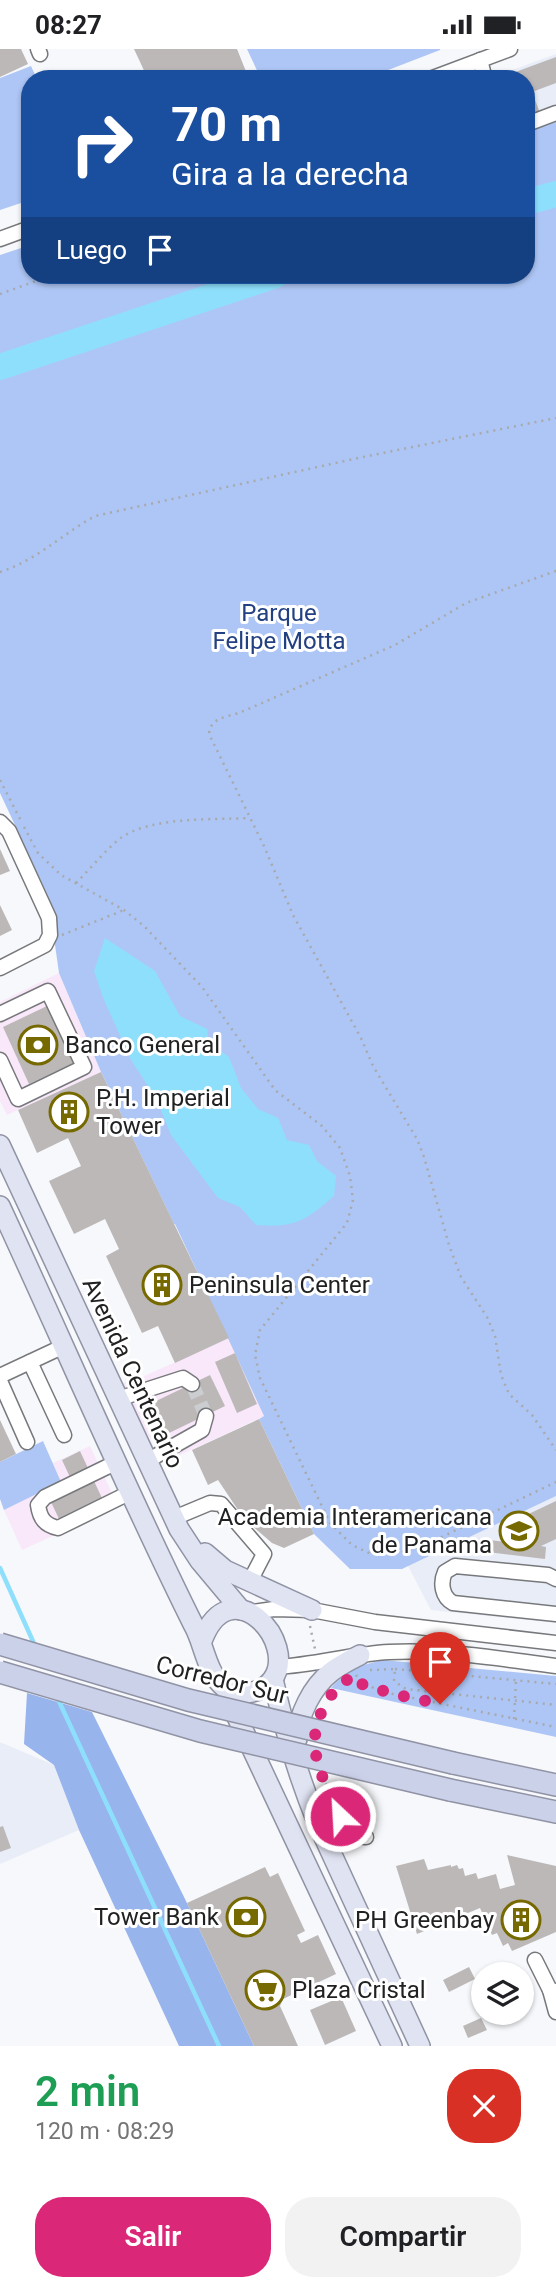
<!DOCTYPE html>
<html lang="es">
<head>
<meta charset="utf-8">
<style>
  :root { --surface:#fff; --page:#f2f2f2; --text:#202124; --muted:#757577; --accent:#db2777 }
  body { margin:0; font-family:Roboto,sans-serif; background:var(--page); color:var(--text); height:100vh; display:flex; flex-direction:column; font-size:26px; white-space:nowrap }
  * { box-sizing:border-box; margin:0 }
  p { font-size:23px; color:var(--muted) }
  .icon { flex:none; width:38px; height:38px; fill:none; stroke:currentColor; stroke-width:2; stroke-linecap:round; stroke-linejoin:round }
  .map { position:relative; height:1997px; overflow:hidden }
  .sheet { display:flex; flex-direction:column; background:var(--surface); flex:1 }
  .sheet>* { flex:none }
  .hud { position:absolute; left:21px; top:21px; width:514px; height:214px; border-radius:28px; box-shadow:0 2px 5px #0004; background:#1a4fa0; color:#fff; overflow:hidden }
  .buttons { position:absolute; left:471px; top:1913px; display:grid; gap:14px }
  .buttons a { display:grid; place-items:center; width:63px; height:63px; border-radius:50%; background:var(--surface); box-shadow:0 2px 5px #0004; font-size:35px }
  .pin { position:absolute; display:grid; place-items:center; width:60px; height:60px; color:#fff; margin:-72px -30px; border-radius:50% 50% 50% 0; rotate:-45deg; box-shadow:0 0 7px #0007 }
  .pin .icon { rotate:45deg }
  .me { position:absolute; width:77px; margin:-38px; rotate:335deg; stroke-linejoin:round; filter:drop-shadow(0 0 5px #0008) }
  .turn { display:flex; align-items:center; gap:24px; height:147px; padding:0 35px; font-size:32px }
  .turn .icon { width:91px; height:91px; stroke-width:2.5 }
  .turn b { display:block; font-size:49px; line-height:60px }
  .then { display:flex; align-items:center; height:66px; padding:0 35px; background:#0003; gap:14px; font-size:26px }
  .round { display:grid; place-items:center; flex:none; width:74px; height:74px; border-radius:28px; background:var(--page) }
  .head { display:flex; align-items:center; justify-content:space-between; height:119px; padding:0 35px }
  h1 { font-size:42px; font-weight:600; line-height:52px; color:#1e9e55 }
  .cta { display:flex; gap:14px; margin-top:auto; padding:14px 35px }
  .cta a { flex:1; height:80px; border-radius:28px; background:var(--accent); color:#fff; font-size:28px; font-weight:600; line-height:80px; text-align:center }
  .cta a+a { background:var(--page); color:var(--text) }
  .status { display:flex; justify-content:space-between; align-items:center; height:49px; padding:0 35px; background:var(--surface); direction:ltr }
  .status svg { height:19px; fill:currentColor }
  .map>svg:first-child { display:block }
  .commercial { fill:#f9e8fa }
  .built { fill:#e8edf7 }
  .green { fill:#aec6f5 }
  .forest { fill:#98b4ed }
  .water { fill:#8edffb }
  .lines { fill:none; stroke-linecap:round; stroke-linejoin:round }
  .stream { stroke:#8edffb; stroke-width:4.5 }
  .river { stroke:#8edffb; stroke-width:26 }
  .building { fill:#bcb8b8 }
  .minor-tunnel { stroke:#cccdd0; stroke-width:14; stroke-dasharray:14 7; stroke-linecap:butt }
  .minor-casing { stroke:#77787b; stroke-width:17 }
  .major-casing { stroke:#9093a4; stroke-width:22 }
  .highway-casing { stroke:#9093a4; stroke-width:24 }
  .path { stroke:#a8a9ac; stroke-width:2.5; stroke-dasharray:2 5; stroke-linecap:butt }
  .minor { stroke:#fff; stroke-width:14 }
  .major { stroke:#e0e3f2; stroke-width:19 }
  .highway { stroke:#ccd1ea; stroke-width:21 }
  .highway-bridge-casing { stroke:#9093a4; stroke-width:24; stroke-linecap:butt }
  .highway-bridge { stroke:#ccd1ea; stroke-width:21 }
  .route { stroke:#db2777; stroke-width:12; stroke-dasharray:0 21.6 }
  .labels { text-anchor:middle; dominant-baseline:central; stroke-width:6; stroke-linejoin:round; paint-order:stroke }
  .park-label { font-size:24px; fill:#234083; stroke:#fff }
  .poi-label { font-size:24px; fill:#202122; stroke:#fff; text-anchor:start }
  .street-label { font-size:24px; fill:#202122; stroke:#fff }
</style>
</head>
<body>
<div class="status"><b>08:27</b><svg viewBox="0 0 49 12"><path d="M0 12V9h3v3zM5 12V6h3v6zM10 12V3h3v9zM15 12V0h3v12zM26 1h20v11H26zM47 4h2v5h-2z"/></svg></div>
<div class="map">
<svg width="556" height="1997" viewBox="0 0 556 1997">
  <rect width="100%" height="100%" fill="#f7f8fb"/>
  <g class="commercial">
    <polygon points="59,924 101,1023 7,1066 0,1052 0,953"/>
    <polygon points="229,1289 264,1367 167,1412 141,1377 120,1335 142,1328"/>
    <polygon points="90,1397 118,1457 22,1501 4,1461 61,1433 53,1414"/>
  </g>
  <g class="built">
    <polygon points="556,5 556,72 527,82 527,30 487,30"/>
    <polygon points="556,1447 556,1574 431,1561 408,1517"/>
    <polygon points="0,1693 54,1716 79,1781 0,1815"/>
  </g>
  <g class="green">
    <polygon points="247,0 440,0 440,1 365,30 261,30"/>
    <polygon points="31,17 37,30 30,30 30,151 0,161 0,29"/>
    <polygon points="556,72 556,1447 402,1520 350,1520 314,1485 259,1370 264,1367 175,1175 174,1175 101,1023 59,924 48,847 0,744 0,206 30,196 30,226 527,226 527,82"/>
    <polygon points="43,1392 61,1433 4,1461 0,1450 0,1413"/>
    <path d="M 383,1611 L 556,1627 L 556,1688 L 331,1639 C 347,1621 360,1616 383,1611 Z"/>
  </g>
  <polygon class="forest" points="27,1644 92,1663 187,1854 254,1997 179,1997 79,1781 54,1716 24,1695"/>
  <path class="water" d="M 105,889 L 155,922 L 180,967 L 207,980 L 209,993 L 229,1008 L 241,1039 L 258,1060 L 278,1069 L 287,1091 L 309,1096 L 317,1112 L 336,1127 L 334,1147 C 305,1172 295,1179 256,1176 L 240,1158 L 218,1149 L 171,1086 L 157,1051 L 131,1011 L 104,951 L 94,922 Z"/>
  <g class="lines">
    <g class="stream">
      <polyline points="0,1519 36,1599"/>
      <polyline points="57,1648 219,1997"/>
    </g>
    <g class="river">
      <polyline points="527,153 556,145"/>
      <polyline points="0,318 276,226"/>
    </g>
  </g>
  <g class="building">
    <polygon points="0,0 21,0 28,15 0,28"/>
    <polygon points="134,0 237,0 249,30 148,30"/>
    <polygon points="556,8 556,34 532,43 540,64 527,69 527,30 499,29"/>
    <polygon points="0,800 10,822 0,826"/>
    <polygon points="0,856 12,881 0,887"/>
    <polygon points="47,957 73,1014 29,1035 3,978"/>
    <polygon points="101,1023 229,1289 175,1314 158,1277 142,1284 106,1207 119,1200 105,1170 74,1185 49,1132 81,1117 68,1089 37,1104 18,1061"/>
    <polygon points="235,1304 257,1355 237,1364 215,1313"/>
    <polygon points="210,1326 225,1357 167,1385 152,1354"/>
    <polygon points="259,1370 314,1485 284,1499 272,1494 244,1470 218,1431 208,1436 192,1401"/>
    <polygon points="0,1371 16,1405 0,1413"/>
    <polygon points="80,1402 108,1462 60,1472 51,1453 76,1441 62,1411"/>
    <polygon points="556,1452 556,1490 541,1497 546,1498 545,1510 462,1500 463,1488 506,1493 499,1479"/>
    <polygon points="3,1777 11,1799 0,1803 0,1778"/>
    <polygon points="507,1806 556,1817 556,1883 512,1902 508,1894 503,1897 497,1884 492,1886 480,1859 417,1885 396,1817 424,1810 428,1821 451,1816 451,1818 457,1816 459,1820 463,1819 465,1827 476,1824 478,1830 496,1825 500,1840 515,1836"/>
    <polygon points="265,1818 270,1828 278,1824 305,1882 297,1886 301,1894 318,1886 336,1925 283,1950 280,1957 298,1997 254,1997 187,1854"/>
    <polygon points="469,1918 475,1930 449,1943 443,1931"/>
    <polygon points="341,1948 356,1982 325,1996 310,1961"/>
    <polygon points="481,1969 487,1981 468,1989 463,1977"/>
  </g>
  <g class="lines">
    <polyline class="minor-tunnel" points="192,1335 206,1367"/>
    <defs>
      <g id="minor">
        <polyline points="38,0 40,5"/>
        <polyline points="480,11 485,30"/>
        <polyline points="430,30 510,0"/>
        <polyline points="527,75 556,64"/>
        <polyline points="0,190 30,179"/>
        <polyline points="0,773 9,782 49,869 50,886 45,896 0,919"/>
        <polyline points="0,965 48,942 84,1018 18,1050 0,1011"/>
        <polyline points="30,1313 64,1386"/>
        <polyline points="0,1327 64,1297"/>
        <polyline points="0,1332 27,1393"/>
        <polyline points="118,1350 183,1329 192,1335"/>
        <polyline points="147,1412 202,1381 206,1367"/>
        <path d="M 117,1413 L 45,1448 L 38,1456 C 40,1470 45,1476 58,1479 L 131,1443"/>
        <polyline points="174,1469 210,1454 221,1455 264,1505 250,1532"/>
        <path d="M 556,1530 L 548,1526 L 455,1517 L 445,1523 C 440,1534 442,1548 453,1554 L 556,1565"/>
        <polyline points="252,1563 274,1560 312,1561 375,1573 556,1594"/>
        <path d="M 277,1618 C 315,1616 352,1605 389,1603 C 445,1600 501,1610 556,1617"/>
        <polyline points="323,1785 366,1788"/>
        <polyline points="535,1911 550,1941 556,1942"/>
        <polyline points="550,1941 556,1963"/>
      </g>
      <g id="major">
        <polyline points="0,1096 179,1480 200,1512 241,1561"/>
        <path d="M 0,1157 C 65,1297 125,1439 194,1577 C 204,1595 207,1625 224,1638 C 239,1648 261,1645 272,1631 C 300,1594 230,1517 202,1592"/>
        <polyline points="205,1504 225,1521 312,1561"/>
        <path d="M 273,1630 C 284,1680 298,1726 317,1773 L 420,1997"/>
        <polyline points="229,1651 392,1997"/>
        <path d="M 297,1690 C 298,1666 312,1638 331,1623 C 340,1616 350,1611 360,1606"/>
      </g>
      <g id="highway">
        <polyline points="453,1714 556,1736"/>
        <polyline points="450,1741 556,1763"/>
      </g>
    </defs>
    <use href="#minor" class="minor-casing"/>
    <use href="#major" class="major-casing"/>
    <use href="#highway" class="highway-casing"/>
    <g class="path">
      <polyline points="0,245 53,226"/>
      <path d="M 556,522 L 466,554 L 395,596 L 239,664 C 226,668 210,669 209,685 L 264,797 L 293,866 L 361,989 L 373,1017 L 417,1090 L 424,1108 L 449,1196 L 461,1228 L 487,1268 L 495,1287 L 501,1326 L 509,1345 L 532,1366 L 556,1401"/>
      <path d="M 0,523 C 37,511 61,486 95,467 L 363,408 L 556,369"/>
      <polyline points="0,731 21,772"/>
      <polyline points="24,778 38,804 61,826 124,861 144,877 202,938 275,1041 322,1077 340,1099 350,1127 353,1151 347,1174 260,1281 255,1306 260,1329 330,1474 352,1496 371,1505 394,1505 423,1497 556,1433"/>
      <path d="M 76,834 C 90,820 103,804 118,791 C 148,767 212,771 250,769"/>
      <polyline points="62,886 124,861"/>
      <polyline points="310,1577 315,1600"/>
      <polyline points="395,1620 556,1635"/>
      <polyline points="370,1621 395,1620 394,1632 406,1640 556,1656"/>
      <polyline points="356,1626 362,1635 393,1645 556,1678"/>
      <polyline points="514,1670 516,1631"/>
      <polyline points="323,1728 343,1773"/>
    </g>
    <use href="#minor" class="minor"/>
    <use href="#major" class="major"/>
    <use href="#highway" class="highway"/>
    <defs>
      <g id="highway-bridge">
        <polyline points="0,1595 188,1651 453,1714"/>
        <polyline points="0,1623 200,1682 450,1741"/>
      </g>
    </defs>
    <use href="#highway-bridge" class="highway-bridge-casing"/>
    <use href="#highway-bridge" class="highway-bridge"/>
  </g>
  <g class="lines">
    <path class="route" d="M 340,1767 C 324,1731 303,1699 323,1660 C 332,1643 338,1635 356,1626 L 362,1635 L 393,1645 L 440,1655"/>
  </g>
  <defs>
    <symbol id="bank-ring" viewBox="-11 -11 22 22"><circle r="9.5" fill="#fff" stroke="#766900" stroke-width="1.5"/><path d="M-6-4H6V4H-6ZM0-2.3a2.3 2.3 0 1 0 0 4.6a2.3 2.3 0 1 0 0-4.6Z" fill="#766900"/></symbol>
    <symbol id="building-ring" viewBox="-11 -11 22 22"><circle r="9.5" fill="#fff" stroke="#766900" stroke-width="1.5"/><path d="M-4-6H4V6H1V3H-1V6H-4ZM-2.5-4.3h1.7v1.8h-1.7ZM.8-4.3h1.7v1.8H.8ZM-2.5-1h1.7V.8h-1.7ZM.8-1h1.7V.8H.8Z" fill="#766900"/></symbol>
    <symbol id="school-ring" viewBox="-11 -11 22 22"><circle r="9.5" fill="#fff" stroke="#766900" stroke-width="1.5"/><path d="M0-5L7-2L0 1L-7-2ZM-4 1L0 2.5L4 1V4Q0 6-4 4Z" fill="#766900"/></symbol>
    <symbol id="supermarket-ring" viewBox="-11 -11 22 22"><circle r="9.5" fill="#fff" stroke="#766900" stroke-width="1.5"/><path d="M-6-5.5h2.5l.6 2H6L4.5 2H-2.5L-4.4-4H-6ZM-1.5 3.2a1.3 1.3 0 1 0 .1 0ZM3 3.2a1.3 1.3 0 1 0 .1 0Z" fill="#766900"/></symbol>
  </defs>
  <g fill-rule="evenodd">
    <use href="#bank-ring" x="16" y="974" width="44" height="44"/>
    <use href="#building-ring" x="47" y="1041" width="44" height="44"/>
    <use href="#building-ring" x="140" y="1214" width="44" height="44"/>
    <use href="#school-ring" x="497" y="1460" width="44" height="44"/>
    <use href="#bank-ring" x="224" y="1846" width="44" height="44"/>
    <use href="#building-ring" x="499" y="1849" width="44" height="44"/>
    <use href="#supermarket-ring" x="243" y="1919" width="44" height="44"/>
  </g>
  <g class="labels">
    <g class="park-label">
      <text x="279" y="564">Parque<tspan x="279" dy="28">Felipe Motta</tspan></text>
    </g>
    <g class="poi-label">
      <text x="65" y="996">Banco General</text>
      <text x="96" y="1049">P.H. Imperial<tspan x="96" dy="28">Tower</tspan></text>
      <text x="189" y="1236">Peninsula Center</text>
      <text x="492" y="1468" text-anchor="end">Academia Interamericana<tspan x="492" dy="28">de Panama</tspan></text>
      <text x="219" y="1868" text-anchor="end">Tower Bank</text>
      <text x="494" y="1871" text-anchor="end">PH Greenbay</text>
      <text x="292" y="1941">Plaza Cristal</text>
    </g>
    <g class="street-label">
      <text transform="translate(133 1324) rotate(65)">Avenida Centenario</text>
      <text transform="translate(222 1631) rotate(14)">Corredor Sur</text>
    </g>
  </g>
</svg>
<div class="buttons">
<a><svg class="icon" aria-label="layers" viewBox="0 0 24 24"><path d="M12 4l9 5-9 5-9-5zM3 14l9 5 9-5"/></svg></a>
</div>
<div class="pin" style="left:440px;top:1655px;background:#d93025"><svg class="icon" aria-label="arrive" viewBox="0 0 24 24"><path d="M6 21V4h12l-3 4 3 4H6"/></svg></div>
<svg class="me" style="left:340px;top:1767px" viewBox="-20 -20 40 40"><circle r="17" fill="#db2777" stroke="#fff" stroke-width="3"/><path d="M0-11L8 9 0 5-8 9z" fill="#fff"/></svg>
<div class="hud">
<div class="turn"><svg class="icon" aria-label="right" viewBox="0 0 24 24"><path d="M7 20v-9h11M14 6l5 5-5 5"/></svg><div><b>70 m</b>Gira a la derecha</div></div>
<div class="then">Luego<svg class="icon" aria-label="arrive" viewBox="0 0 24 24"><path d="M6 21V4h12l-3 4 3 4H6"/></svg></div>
</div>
</div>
<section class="sheet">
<div class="head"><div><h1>2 min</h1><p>120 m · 08:29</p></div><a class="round" style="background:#d93025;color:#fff"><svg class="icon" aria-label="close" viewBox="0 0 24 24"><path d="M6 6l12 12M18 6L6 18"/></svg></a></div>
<div class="cta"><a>Salir</a><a>Compartir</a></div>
</section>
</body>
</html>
